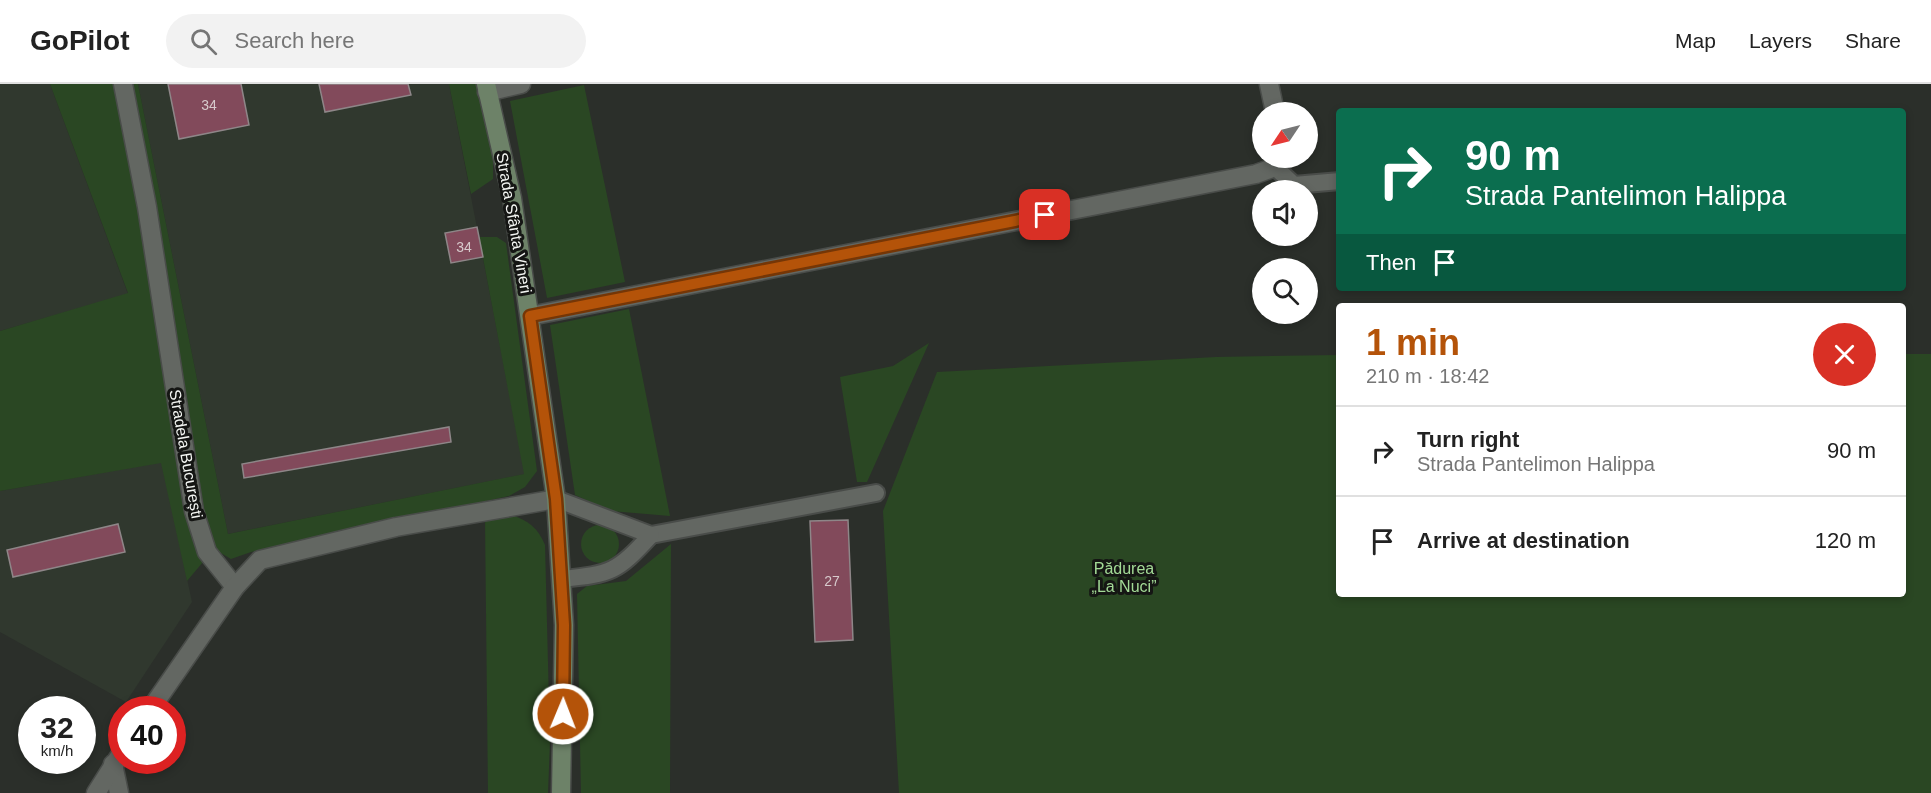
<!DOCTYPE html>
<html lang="en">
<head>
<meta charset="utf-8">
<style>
  :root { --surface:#fff; --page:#f2f2f2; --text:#222; --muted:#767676; --line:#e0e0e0; --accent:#b45309 }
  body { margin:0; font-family:Arial,sans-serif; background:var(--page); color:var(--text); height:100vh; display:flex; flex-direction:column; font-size:22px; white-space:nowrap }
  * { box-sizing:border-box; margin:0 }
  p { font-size:20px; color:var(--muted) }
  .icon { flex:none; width:33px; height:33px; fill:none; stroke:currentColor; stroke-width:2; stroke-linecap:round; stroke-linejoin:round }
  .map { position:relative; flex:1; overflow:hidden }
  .details { position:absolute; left:1336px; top:219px; width:570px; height:294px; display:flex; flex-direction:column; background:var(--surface); border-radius:6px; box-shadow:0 3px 9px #0003 }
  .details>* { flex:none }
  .top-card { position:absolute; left:1336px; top:24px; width:570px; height:183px; border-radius:6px; box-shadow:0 3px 9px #0003; background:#0b6e4f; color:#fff; overflow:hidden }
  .needle { width:39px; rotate:235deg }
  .fabs { position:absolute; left:1252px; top:18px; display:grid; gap:12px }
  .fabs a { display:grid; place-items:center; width:66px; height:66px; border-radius:50%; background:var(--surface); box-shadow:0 3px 9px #0003; font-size:30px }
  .speed { position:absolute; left:18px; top:612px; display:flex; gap:12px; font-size:30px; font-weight:700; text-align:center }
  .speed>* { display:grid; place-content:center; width:78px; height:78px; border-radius:50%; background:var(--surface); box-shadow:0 3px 9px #0003; line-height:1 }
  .speed small { font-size:15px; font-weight:400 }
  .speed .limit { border:9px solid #d22; background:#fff; color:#111 }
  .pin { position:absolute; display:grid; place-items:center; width:51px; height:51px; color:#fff; margin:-26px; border-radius:12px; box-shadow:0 3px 9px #0006 }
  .me { position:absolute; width:66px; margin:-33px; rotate:1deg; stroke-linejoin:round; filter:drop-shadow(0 0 4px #0008) }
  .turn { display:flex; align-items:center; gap:21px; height:126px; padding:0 30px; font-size:27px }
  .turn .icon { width:78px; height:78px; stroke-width:2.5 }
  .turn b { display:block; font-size:42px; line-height:51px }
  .then { display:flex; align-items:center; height:57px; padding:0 30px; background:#0003; gap:12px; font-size:22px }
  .round { display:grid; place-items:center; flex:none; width:63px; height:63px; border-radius:32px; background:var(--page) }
  .head { display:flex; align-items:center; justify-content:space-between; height:102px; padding:0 30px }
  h1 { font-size:36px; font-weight:800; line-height:45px; color:var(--accent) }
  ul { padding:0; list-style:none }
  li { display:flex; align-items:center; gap:18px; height:90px; padding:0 30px; border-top:2px solid var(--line) }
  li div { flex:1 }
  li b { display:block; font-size:22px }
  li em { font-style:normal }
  header { display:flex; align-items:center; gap:36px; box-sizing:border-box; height:84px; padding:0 30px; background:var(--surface); border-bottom:2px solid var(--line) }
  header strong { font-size:28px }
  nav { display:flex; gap:33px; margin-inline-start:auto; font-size:21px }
  .search { width:420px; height:54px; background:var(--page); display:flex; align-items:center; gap:15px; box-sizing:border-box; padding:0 21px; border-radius:33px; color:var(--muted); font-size:22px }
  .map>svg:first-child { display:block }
  .built { fill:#30382e }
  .green { fill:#2a4723 }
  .building { fill:#824a5b; stroke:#8e8688; stroke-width:1.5 }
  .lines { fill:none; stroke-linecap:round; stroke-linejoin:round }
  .lane-casing { stroke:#494c49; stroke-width:20 }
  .street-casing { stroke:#494c49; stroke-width:21 }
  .secondary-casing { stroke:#494c49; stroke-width:21 }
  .lane { stroke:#636762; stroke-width:16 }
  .street { stroke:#636762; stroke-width:18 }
  .secondary { stroke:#6d8268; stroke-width:18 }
  .route-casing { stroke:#753606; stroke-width:15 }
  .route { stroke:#b45309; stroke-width:10 }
  .labels { text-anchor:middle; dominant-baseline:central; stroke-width:6; stroke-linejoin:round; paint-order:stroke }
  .number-label { font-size:14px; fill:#d7cacc }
  .street-label { font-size:16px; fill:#f3f5f2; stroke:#151614 }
  .park-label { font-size:16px; fill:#a3da96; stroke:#151614 }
</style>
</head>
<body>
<header>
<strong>GoPilot</strong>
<div class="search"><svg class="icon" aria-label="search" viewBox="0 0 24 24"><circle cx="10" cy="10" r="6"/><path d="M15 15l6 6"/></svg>Search here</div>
<nav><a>Map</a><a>Layers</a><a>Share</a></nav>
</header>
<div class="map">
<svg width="1931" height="709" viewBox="0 0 1931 709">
  <rect width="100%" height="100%" fill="#2b2f2a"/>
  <g class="built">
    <polygon points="0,0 50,0 128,210 0,247"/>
    <polygon points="138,0 449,0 525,390 228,450"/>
    <polygon points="162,378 192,518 126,618 0,548 0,407"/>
  </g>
  <g class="green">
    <polygon points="50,0 138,0 228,450 524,390 479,153 497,153 506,159 537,387 525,403 509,412 251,468 231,475 214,465 187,497 161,379 0,407 0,247 128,209"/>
    <polygon points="449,0 478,0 493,73 493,95 471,110"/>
    <polygon points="584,1 625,198 547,214 510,17"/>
    <polygon points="629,225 670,432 611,427 575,411 550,241"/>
    <polygon points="929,259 867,398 857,398 840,293 893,282"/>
    <polygon points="1904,270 1931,270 1931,709 899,709 883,427 937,288 1216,273 1339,271 1340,510 1904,510"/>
    <path d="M 511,431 C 528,436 538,444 545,461 L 550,658 L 548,709 L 488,709 L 485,435 Z"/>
    <circle cx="600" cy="460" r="19"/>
    <polygon points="671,460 670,709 581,709 577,510 587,502 626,497"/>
  </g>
  <g class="building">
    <polygon points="168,0 241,0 249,41 179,55"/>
    <polygon points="319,0 408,0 411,11 325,28"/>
    <polygon points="477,143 483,173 451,179 445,149"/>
    <polygon points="449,343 451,358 244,394 242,380"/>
    <polygon points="848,436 853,556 815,558 810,437"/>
    <polygon points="118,440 125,468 13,493 7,466"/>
  </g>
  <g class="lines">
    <defs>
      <g id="lane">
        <polyline points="1275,83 1294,101 1340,97"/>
        <polyline points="556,415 651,451 876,409"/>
        <path d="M 562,495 C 612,490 617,488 651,451"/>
      </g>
      <g id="street">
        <polyline points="123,0 147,123 194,427 207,468 235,503"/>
        <polyline points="1269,0 1275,28"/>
        <polyline points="487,8 521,0"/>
        <polyline points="530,232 1256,90 1275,83 1282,74"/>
        <polyline points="150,626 235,503 260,476 396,443 556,415"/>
        <polyline points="113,680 119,709"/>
        <polyline points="96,709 122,668"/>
      </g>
      <polyline id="secondary" points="486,0 512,114 556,415 564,541 561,709"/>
    </defs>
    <use href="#lane" class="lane-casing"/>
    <use href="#street" class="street-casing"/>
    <use href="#secondary" class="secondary-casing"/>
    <use href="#lane" class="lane"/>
    <use href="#street" class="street"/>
    <use href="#secondary" class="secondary"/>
  </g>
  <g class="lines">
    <defs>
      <polyline id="route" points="563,630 564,541 556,415 530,232 1045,131"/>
    </defs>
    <use href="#route" class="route-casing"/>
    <use href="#route" class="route"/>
  </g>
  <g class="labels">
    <g class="number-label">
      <text x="209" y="21">34</text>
      <text x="464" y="163">34</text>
      <text x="832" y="497">27</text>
    </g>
    <g class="street-label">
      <text transform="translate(514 139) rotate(80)">Strada Sfânta Vineri</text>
      <text transform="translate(186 370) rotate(80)">Stradela București</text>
    </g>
    <g class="park-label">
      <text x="1124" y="484">Pădurea<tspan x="1124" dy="18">„La Nuci”</tspan></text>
    </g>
  </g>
</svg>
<div class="fabs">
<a><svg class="needle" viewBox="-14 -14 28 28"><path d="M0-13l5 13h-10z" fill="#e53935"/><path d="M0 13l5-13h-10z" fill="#767676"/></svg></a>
<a><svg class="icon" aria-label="sound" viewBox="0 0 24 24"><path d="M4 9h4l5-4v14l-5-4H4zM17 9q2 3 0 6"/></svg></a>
<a><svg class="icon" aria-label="search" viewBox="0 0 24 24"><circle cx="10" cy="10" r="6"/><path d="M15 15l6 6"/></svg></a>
</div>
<div class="speed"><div>32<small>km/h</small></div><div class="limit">40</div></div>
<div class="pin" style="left:1045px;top:131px;background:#d93025"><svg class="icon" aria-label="arrive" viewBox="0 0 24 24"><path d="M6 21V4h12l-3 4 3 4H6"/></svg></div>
<svg class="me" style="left:563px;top:630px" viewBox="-20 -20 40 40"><circle r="17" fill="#b45309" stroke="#fff" stroke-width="3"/><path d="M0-11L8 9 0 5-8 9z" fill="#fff"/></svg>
<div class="top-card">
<div class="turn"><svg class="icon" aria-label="right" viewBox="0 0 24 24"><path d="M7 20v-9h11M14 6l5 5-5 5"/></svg><div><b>90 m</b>Strada Pantelimon Halippa</div></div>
<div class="then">Then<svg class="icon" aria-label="arrive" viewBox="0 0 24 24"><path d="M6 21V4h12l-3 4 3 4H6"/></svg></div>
</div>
<section class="details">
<div class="head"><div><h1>1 min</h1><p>210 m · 18:42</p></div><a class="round" style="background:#d93025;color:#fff"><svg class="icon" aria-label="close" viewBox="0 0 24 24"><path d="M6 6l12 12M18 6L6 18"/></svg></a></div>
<ul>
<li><svg class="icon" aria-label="right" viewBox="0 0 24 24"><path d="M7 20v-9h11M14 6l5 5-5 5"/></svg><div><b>Turn right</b><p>Strada Pantelimon Halippa</p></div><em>90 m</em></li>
<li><svg class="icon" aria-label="arrive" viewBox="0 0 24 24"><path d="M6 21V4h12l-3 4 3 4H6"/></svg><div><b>Arrive at destination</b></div><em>120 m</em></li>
</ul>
</section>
</div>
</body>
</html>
